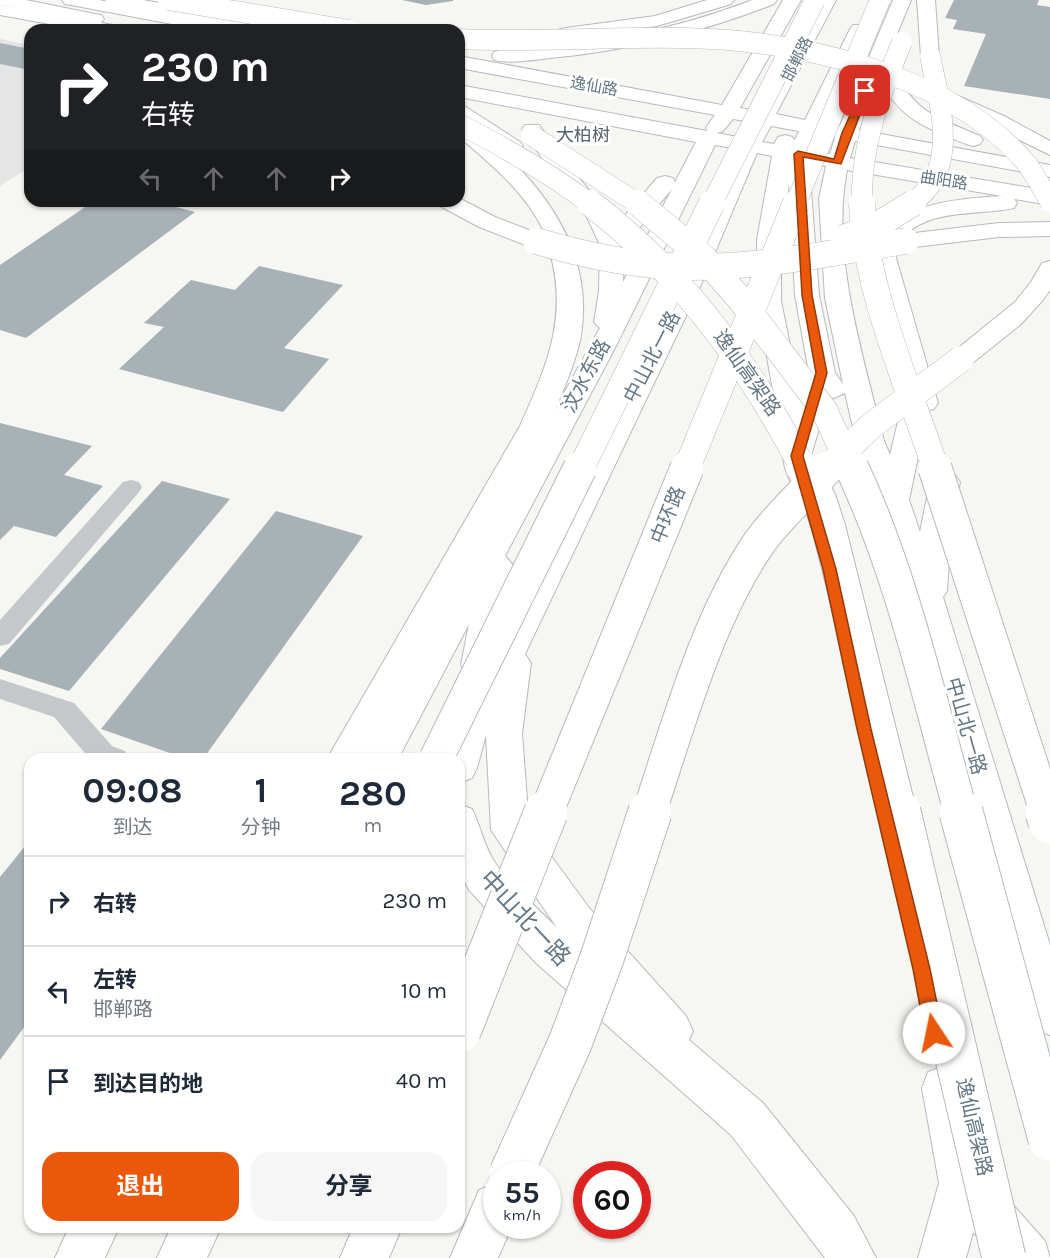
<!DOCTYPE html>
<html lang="zh">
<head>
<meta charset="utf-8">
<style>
  :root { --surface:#fff; --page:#f6f6f7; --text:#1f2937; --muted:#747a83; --line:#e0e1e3; --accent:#ea580c }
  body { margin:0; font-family:Karla,"Noto Sans SC",sans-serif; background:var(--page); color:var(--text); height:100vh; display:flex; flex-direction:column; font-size:22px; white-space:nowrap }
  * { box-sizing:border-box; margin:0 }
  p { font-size:20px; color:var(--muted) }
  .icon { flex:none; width:33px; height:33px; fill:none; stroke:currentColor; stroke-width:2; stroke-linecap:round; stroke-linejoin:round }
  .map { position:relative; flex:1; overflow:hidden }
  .drawer { position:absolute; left:24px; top:753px; width:441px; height:480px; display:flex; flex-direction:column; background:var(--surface); border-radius:18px; box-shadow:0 2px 4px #0004 }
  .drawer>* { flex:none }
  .guide { position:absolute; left:24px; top:24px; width:441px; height:183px; border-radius:18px; box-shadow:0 2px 4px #0004; background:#202124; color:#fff; overflow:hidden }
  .speed { position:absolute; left:483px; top:1161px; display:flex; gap:12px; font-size:30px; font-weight:700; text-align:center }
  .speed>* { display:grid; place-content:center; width:78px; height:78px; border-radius:50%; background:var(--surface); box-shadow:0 2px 4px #0004; line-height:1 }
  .speed small { font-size:15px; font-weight:400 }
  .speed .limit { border:9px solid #d22; background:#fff; color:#111 }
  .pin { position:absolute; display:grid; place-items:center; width:51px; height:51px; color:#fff; margin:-26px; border-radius:12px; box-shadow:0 3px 9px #0006 }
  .me { position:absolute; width:66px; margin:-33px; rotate:349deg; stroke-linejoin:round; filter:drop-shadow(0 0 4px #0008) }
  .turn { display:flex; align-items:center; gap:21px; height:126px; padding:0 18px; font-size:27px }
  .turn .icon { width:78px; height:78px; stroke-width:2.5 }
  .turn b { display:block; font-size:42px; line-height:51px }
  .lanes { display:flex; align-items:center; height:57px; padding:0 18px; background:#0003; justify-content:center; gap:30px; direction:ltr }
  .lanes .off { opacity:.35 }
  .eta { display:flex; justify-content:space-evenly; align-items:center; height:102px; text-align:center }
  .eta b { font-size:36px; font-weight:700; line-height:42px }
  .cta { display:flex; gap:12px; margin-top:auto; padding:12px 18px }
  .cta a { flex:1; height:69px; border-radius:18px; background:var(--accent); color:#fff; font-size:24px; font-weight:700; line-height:69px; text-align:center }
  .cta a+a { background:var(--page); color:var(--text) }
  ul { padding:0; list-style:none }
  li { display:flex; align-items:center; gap:18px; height:90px; padding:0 18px; border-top:2px solid var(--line) }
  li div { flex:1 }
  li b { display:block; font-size:22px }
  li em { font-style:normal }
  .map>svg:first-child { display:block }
  .built { fill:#e4e5e4 }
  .building { fill:#a8b1b6 }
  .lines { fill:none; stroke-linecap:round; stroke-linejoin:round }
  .primary-casing { stroke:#b7bbbf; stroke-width:2 }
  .trunk-casing { stroke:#b7babd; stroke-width:2 }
  .service { fill:#c4c8cb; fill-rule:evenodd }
  .primary { fill:#fff; fill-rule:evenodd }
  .trunk { fill:#fff; fill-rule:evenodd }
  .trunk-bridge-far3-casing { stroke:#b7babd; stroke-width:21; stroke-linecap:butt }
  .trunk-bridge-far2-casing { stroke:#b7babd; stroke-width:27; stroke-linecap:butt }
  .trunk-bridge-far1-casing { stroke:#b7babd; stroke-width:35; stroke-linecap:butt }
  .trunk-bridge-casing { stroke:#b7babd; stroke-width:45; stroke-linecap:butt }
  .trunk-bridge-far3 { stroke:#fff; stroke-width:20 }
  .trunk-bridge-far2 { stroke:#fff; stroke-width:26 }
  .trunk-bridge-far1 { stroke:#fff; stroke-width:33 }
  .trunk-bridge { stroke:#fff; stroke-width:43 }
  .route { fill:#ea580c; stroke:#983908; stroke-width:1.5 }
  .labels { text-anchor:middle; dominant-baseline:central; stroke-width:6; stroke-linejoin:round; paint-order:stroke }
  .far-street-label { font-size:16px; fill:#657785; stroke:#fff }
  .far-quarter-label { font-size:18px; fill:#53606a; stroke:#fff }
  .street-label { font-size:20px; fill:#657785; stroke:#fff }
  .near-street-label { font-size:24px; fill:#657785; stroke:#fff }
</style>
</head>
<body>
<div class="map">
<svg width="1050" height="1258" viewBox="0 0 1050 1258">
  <rect width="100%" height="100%" fill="#f6f6f3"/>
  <polygon class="built" points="0,39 30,45 30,167 0,186"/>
  <g class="building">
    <polygon points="402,0 453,0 453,1 426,5"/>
    <polygon points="954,0 1039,0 1037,5 1050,7 1050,99 964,86 986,34 953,29 957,20 945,18"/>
    <polygon points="0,43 30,49 30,70 0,64"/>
    <polygon points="94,201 153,201 195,212 26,338 0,330 0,265"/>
    <polygon points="259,266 343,285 284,348 329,359 283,412 119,369 164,327 144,323 191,280 235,290"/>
    <polygon points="0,423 92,446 64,475 103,486 56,537 14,526 0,540"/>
    <polygon points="162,481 230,499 69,691 0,669 0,658"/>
    <polygon points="276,511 363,536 203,759 187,759 101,729"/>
    <polygon points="30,840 30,1019 0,1060 0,877"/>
  </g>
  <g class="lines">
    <defs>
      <g id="primary">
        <polygon points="105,0 143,0 281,25 287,26 290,30 251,30 114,5 108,4"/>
        <path d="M 752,0 L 777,0 L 774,4 C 702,32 627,51 550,58 C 532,60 511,64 494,60 L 492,56 L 494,52 L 501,50 C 588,45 671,32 752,0 Z"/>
        <path d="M 783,0 L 801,0 L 740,108 L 758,111 L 818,0 L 836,0 L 776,114 L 805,120 L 850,29 L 853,25 L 865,25 L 868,29 L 823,123 L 840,126 L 893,0 L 911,0 L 887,58 C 915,112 926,113 980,136 L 983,140 L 980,144 L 973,146 L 966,144 C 925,127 902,121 879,79 L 859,130 L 1050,165 L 1050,177 L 855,141 L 850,158 L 1050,191 L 1050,205 L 1014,199 L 1017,203 L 1014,208 C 975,217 905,205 896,258 L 938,403 L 934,409 L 928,410 L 909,500 L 920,532 L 930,482 L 935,475 L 945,472 L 955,475 L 960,482 L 951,529 L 947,591 L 943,597 L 1050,945 L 1050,1035 L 1035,1029 L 1029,1015 L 914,605 L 879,500 L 856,441 L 845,393 L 834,398 L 828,397 L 811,456 L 820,483 L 815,490 L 805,493 L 795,490 C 789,480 781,462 784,452 L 757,301 L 757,240 L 772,156 L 757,153 L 705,276 L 525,654 L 531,663 L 522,733 L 529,826 L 590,909 L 686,1016 L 693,1031 L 689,1040 L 763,1103 L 854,1216 L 876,1258 L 825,1258 L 731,1135 L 536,963 L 469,890 L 459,871 L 459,804 L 472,809 C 481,827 484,847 496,864 C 510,885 539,909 557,928 L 491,830 L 486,735 L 477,768 L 472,778 L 459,783 L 459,759 L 443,759 L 446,744 L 480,677 L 466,674 L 461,665 L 469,624 L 398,759 L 362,759 L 600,328 L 594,322 L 599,291 L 600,245 L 585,213 L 561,186 L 522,129 L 525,125 L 539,125 L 577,176 L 603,206 L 615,227 L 657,178 L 665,176 L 673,178 L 675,182 L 696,142 L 459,97 L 459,85 L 707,131 L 706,127 L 715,115 L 459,68 L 459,56 L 722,105 ZM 733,119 L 752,122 L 743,138 L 717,133 L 723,131 ZM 771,126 L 799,131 L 795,140 L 792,137 L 785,135 L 778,137 L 774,144 L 762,142 ZM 818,134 L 835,138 L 830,154 L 810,150 ZM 715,145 L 738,149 L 681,276 L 500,636 L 513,565 L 505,556 L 617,344 ZM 809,163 L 826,166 L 819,199 L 825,298 L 843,384 L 835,373 L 819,295 ZM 847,170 L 1002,196 C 956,199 883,203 872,258 L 906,388 L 890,455 L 884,441 C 864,359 830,254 847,170 ZM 789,184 L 795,295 L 809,373 L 801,399 L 781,301 L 781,240 ZM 672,189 L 623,282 L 624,246 Z"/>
        <polygon points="0,5 113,25 119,26 122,30 83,30 0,15"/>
        <polygon points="459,105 466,107 520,142 523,146 520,150 513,152 506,150 459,120"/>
        <polygon points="944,1066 960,1072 966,1088 983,1171 1045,1241 1050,1258 996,1258 973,1232 966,1258 918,1258 939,1183 922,1088 928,1072"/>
      </g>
      <g id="trunk">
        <polygon points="0,0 26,0 95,14 101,15 104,19 101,23 95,24 0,5"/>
        <polygon points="62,0 99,0 233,25 239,26 242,30 204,30 71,5 65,4"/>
        <polygon points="707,0 734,0 731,4 657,26 566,38 560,37 557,33 560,29 566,28 655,16"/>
        <polygon points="917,0 935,0 939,56 937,60 923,60 921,56"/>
        <polygon points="947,91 1004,116 1050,141 1050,155 940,101 937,97 940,93"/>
        <path d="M 459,120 C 477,124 505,154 519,168 C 564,215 593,273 580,341 C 573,370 560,398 548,426 L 364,759 L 327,759 L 520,426 C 549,361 570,313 547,242 L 544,246 L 536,248 L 528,246 L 479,227 L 440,206 L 437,201 L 459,201 L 459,198 L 495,217 L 544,236 L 547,239 C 531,197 492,165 459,137 Z"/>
        <polygon points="1050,222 1050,236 999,237 906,248 898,246 894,241 898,236 906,234 999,223"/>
        <polygon points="1050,261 1050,290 1043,300 1021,324 970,365 961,367 952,365 948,359 952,353 1015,302 1031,282 1042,263"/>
        <polygon points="496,1183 496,1226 512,1226 498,1258 450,1258 479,1190"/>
        <polygon points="69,1227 119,1227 105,1258 55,1258"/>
        <polygon points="171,1227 221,1227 207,1258 157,1258"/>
        <polygon points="353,1227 402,1227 389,1258 340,1258"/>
      </g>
    </defs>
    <use href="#primary" class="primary-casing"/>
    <use href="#trunk" class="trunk-casing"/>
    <g class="service">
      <polygon points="131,480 139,482 142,487 139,492 9,644 0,646 0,620 123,482"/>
      <polygon points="0,679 74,703 112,746 125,751 129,759 90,759 54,717 0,699"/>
    </g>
    <use href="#primary" class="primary"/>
    <use href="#trunk" class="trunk"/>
    <defs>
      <g id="trunk-bridge-far3">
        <polyline points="168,0 349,30"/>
        <path d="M 459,39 C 535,43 610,36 686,38 C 798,40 951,74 1026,163 C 1036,175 1042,189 1050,202"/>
        <path d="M 459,124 C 506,148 550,173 592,205"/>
        <polyline points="531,135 640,205"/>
        <polyline points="711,205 815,0"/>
        <polyline points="795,205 880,0"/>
        <path d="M 862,205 C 860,146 880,95 902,42"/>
        <path d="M 911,205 C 922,195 932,186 937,172 C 951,138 937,91 930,56"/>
      </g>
      <g id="trunk-bridge-far2">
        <path d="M 590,203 C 685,276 749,365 804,470"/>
        <polyline points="638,203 704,258 740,299 824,410 852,470"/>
        <path d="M 862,203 C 865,290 909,387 936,470"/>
        <polyline points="844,238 881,223 913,203"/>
        <path d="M 536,241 C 587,256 640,267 693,267 C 765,267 836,252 906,241"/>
        <polyline points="580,470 712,203"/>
        <polyline points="686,470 796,203"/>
        <polyline points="825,470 872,425 961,359"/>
      </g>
      <g id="trunk-bridge-far1">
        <polyline points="803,468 820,501 829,529 900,813"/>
        <path d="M 852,468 C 903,577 929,698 961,813"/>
        <polyline points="935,468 1047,813"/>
        <polyline points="436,759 580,468"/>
        <polyline points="546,813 687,468"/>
        <path d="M 649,813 C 678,726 707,619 759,543 C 778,516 805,493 827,468"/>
      </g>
      <g id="trunk-bridge">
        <polyline points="899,812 1004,1258"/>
        <polyline points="961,812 1050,1139"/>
        <polyline points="1047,812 1050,822"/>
        <polyline points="459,1031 546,812"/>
        <polyline points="511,1174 570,1043 602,958 650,812"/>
      </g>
    </defs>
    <use href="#trunk-bridge-far3" class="trunk-bridge-far3-casing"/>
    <use href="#trunk-bridge-far2" class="trunk-bridge-far2-casing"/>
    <use href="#trunk-bridge-far1" class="trunk-bridge-far1-casing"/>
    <use href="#trunk-bridge" class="trunk-bridge-casing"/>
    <use href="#trunk-bridge-far3" class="trunk-bridge-far3"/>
    <use href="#trunk-bridge-far2" class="trunk-bridge-far2"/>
    <use href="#trunk-bridge-far1" class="trunk-bridge-far1"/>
    <use href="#trunk-bridge" class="trunk-bridge"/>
  </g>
  <polygon class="route" points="862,89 869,91 841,164 803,157 812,295 827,373 803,456 836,569 871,729 930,969 943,1033 940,1039 934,1042 927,1039 925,1033 913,969 857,729 823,569 791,456 816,373 802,295 794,154 798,151 834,159 842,133"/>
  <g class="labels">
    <g class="far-street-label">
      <text transform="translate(797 59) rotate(-63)">邯郸路</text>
      <text transform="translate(594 86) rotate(10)">逸仙路</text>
      <text transform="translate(944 180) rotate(9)">曲阳路</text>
    </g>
    <g class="far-quarter-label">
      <text x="583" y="135">大柏树</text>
    </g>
    <g class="street-label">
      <text transform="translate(652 357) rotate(-63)">中山北一路</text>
      <text transform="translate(747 373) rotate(55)">逸仙高架路</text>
      <text transform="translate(586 376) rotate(-62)">汶水东路</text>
      <text transform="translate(668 515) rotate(-68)">中环路</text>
      <text transform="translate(966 726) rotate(74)">中山北一路</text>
      <text transform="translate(974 1127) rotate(77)">逸仙高架路</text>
    </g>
    <g class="near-street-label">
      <text transform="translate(525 918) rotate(47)">中山北一路</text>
    </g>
  </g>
</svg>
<div class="speed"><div>55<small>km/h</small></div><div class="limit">60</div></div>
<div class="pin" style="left:865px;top:91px;background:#d93025"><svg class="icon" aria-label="arrive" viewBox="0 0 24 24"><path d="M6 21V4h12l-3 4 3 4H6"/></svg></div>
<svg class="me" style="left:934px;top:1033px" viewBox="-20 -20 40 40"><circle r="19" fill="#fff"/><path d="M0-13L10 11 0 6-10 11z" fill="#ea580c"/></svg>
<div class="guide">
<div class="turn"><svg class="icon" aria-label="right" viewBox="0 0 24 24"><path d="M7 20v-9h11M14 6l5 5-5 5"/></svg><div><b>230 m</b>右转</div></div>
<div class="lanes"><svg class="icon off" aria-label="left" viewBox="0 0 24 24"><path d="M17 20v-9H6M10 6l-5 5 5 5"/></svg><svg class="icon off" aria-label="ahead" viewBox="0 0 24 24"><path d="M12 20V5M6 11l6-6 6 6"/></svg><svg class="icon off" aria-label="ahead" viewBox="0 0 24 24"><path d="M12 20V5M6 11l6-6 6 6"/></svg><svg class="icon" aria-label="right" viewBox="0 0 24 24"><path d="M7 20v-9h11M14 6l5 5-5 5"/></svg></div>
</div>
<section class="drawer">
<div class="eta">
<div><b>09:08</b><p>到达</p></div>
<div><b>1</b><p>分钟</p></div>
<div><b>280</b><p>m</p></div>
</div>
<ul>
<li><svg class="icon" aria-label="right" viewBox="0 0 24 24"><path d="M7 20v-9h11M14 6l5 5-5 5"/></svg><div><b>右转</b></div><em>230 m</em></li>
<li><svg class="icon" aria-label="left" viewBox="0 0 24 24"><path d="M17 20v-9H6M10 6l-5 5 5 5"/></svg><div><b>左转</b><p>邯郸路</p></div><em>10 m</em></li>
<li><svg class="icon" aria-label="arrive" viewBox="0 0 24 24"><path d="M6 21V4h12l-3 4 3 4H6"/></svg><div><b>到达目的地</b></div><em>40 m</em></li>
</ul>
<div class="cta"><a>退出</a><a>分享</a></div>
</section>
</div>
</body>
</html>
